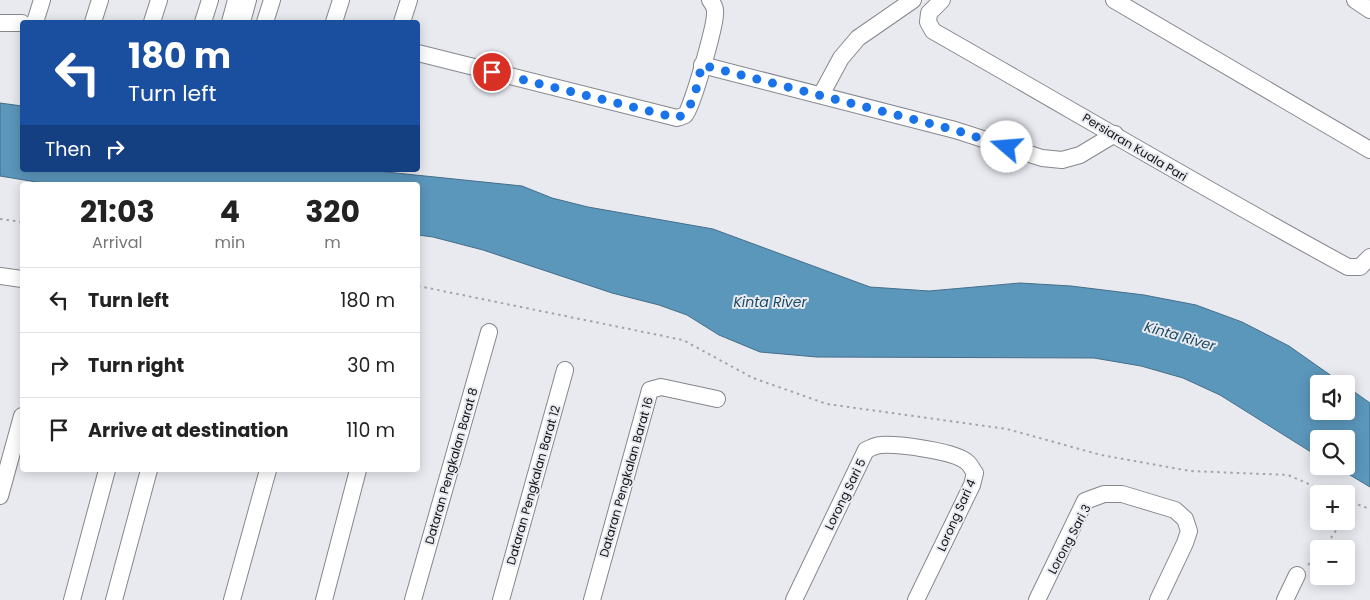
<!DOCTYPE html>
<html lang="en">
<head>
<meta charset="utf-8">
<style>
  :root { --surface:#fff; --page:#f6f6f6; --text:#222; --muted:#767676; --line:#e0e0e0 }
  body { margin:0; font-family:Poppins,sans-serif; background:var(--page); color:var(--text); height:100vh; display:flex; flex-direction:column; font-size:19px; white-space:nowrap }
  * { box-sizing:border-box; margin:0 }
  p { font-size:16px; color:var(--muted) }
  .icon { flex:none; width:28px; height:28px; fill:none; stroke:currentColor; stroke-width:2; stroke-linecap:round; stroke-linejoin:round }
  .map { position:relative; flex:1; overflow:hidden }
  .panel { position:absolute; left:20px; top:182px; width:400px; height:290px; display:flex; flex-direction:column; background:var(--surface); border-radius:5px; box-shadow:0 2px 12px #0003 }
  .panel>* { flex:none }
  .top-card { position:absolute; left:20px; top:20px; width:400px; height:152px; border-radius:5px; box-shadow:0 2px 12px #0003; background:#1a4fa0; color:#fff; overflow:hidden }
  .buttons { position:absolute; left:1310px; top:375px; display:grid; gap:10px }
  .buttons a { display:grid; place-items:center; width:45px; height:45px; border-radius:5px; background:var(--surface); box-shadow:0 2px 12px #0003; font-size:25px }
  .pin { position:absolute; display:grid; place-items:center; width:42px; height:42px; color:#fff; margin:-21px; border:2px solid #fff; border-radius:50%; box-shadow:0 1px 5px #0007 }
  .me { position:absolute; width:55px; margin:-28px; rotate:288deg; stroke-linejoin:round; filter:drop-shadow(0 0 4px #0008) }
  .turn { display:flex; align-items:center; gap:18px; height:105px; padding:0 25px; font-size:22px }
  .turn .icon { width:65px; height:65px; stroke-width:2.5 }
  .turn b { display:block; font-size:35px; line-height:42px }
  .then { display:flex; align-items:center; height:48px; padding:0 25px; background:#0003; gap:10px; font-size:19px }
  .eta { display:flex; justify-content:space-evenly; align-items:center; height:85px; text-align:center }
  .eta b { font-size:30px; font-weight:700; line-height:35px }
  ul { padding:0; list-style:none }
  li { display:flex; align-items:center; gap:15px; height:65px; padding:0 25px; border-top:1px solid var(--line) }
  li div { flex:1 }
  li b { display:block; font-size:19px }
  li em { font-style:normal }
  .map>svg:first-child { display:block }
  .water { fill:#5b96bb; stroke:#456e89 }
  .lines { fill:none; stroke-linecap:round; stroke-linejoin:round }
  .minor-casing { stroke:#86878d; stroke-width:18 }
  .path { stroke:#a3a5aa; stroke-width:2; stroke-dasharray:2.5 4; stroke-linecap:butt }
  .minor { stroke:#fff; stroke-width:16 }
  .route { stroke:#1a73e8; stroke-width:9; stroke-dasharray:0 16.2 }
  .labels { text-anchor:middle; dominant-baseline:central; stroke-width:4; stroke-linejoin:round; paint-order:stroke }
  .street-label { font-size:12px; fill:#111214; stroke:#e8eaf0 }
  .water-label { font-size:14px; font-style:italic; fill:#1b4a65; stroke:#e8eaf0 }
</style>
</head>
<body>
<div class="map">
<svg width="1370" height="600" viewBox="0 0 1370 600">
  <rect width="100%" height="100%" fill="#e8eaf0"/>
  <polygon class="water" points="0,103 22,106 22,170 367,170 522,186 552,198 588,207 713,229 870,287 929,291 1020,283 1071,286 1144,295 1196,305 1242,322 1289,346 1343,384 1319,384 1319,411 1346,411 1346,386 1370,403 1370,487 1335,466 1346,466 1346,439 1319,439 1319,457 1220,395 1183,378 1141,366 1094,358 817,357 760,352 719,335 687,315 659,305 612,293 483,250 433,237 418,235 418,185 55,185 0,176"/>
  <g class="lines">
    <defs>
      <g id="minor">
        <path d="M 942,0 L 929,13 L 928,22 L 933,31 C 1072,110 1208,191 1348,267 L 1360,267 L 1370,257"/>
        <polyline points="1114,0 1370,150"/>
        <polyline points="1355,0 1370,10"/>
        <polyline points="35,22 42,0"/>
        <polyline points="93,22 100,0"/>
        <polyline points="152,22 159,0"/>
        <polyline points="203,22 210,0"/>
        <polyline points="230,22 236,0"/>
        <polyline points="242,22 248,0"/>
        <polyline points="265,22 272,0"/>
        <polyline points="334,22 341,0"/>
        <polyline points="402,22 409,0"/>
        <polyline points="0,23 22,23"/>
        <path d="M 418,53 L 677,118 C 680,117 683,116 685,115 C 692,109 715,26 715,14 C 716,8 713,4 710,0"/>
        <polyline points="702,65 955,130 1042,158 1062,160 1080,155 1115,134"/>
        <polyline points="821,95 841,58 858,38 913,0"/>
        <polyline points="0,276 22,279"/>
        <polyline points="0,496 22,416"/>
        <polyline points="72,600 107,470"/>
        <polyline points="114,600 149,470"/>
        <polyline points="232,600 268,470"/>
        <polyline points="324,600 358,470"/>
        <polyline points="413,600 489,332"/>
        <polyline points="501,600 565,370"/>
        <polyline points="592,600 650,390 661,387 717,399"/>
        <path d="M 794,600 L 866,450 C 871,448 876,445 881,445 C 898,444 957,451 968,463 C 971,466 973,470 975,473 L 972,485 L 916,600"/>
        <polyline points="1037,600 1085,501 1104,494 1122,494 1175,510 1185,519 1189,531 1185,543 1158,600"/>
        <polyline points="1285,600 1297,575"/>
      </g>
    </defs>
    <use href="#minor" class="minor-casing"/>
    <g class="path">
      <polyline points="0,219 22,222"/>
      <polyline points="418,286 683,340 753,378 827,404 1007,429 1101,455 1190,471 1288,475 1332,494"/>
      <polyline points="1346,500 1370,509"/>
      <polyline points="1346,513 1351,501"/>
      <polyline points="1324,549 1342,521"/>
      <polyline points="1308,565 1319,555"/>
    </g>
    <use href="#minor" class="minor"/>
  </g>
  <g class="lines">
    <path class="route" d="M 492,72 L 677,118 C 695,110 697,82 702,65 L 955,130 L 1007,147"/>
  </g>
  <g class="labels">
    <g class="street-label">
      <text transform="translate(1135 147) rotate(31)">Persiaran Kuala Pari</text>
      <text transform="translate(451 466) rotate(-74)">Dataran Pengkalan Barat 8</text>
      <text transform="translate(626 477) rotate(-74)">Dataran Pengkalan Barat 16</text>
      <text transform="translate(533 485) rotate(-74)">Dataran Pengkalan Barat 12</text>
      <text transform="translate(845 494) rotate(-64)">Lorong Sari 5</text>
      <text transform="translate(956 515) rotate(-66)">Lorong Sari 4</text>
      <text transform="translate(1069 539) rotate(-62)">Lorong Sari 3</text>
    </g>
    <g class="water-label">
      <text x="770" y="302">Kinta River</text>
      <text transform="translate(1180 336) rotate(16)">Kinta River</text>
    </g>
  </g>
</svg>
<div class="buttons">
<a><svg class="icon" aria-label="sound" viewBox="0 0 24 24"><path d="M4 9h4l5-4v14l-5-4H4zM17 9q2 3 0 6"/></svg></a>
<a><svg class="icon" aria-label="search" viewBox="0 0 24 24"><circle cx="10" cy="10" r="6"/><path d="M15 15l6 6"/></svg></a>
<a>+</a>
<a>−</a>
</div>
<div class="pin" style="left:492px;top:72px;background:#d93025"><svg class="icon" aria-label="arrive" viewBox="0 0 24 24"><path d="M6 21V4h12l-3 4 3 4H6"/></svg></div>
<svg class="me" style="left:1007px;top:147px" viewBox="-20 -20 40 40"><circle r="19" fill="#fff"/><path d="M0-13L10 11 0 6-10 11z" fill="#1a73e8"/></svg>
<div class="top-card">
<div class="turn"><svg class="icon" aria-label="left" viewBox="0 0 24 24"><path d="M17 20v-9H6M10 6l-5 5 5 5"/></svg><div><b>180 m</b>Turn left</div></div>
<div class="then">Then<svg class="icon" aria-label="right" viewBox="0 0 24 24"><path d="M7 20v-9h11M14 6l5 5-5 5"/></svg></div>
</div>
<section class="panel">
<div class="eta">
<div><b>21:03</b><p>Arrival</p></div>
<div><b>4</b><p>min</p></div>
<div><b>320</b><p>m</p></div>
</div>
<ul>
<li><svg class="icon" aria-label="left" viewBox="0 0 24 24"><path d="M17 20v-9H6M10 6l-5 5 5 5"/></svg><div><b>Turn left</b></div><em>180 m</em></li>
<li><svg class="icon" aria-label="right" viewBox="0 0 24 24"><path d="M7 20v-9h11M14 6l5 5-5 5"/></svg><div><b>Turn right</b></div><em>30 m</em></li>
<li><svg class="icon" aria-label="arrive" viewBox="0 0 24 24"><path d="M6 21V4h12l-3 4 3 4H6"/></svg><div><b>Arrive at destination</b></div><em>110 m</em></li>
</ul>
</section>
</div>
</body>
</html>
